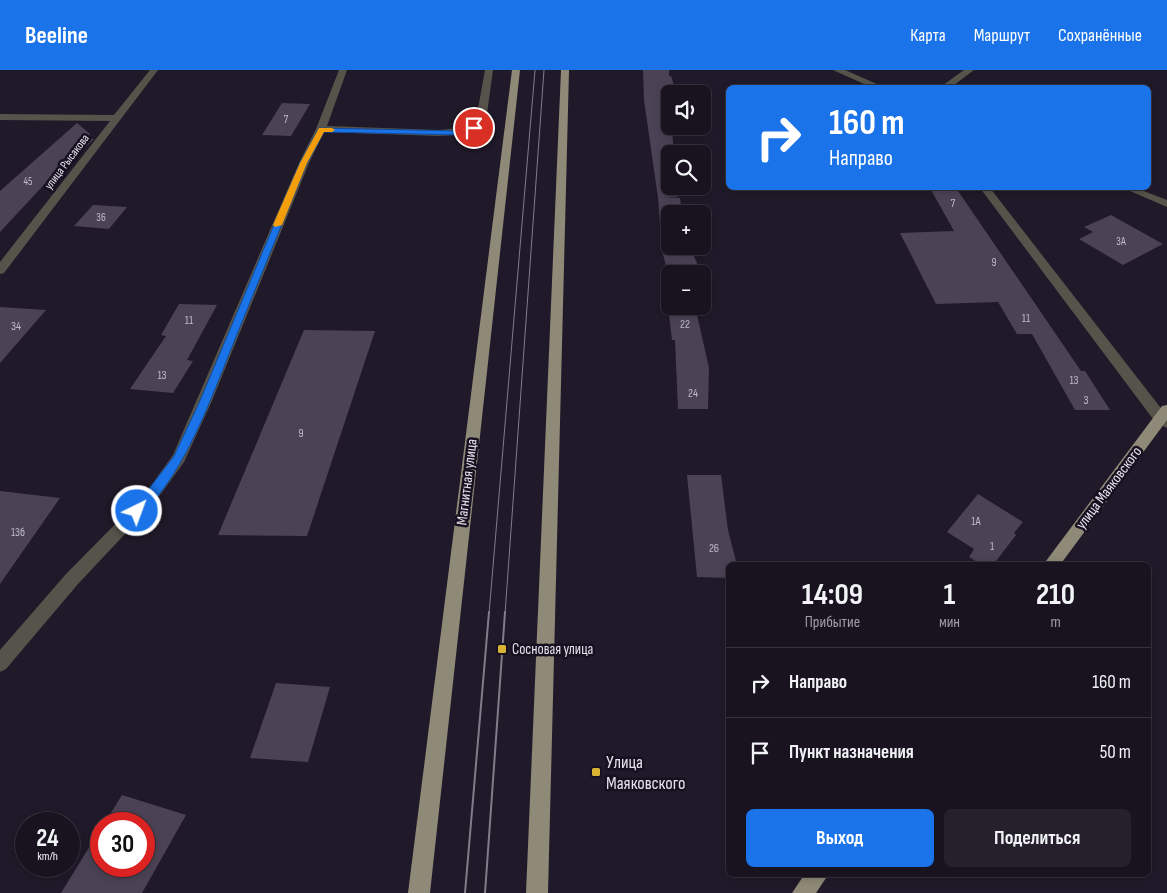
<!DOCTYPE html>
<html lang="ru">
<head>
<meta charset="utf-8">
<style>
  :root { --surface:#18131f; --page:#25202c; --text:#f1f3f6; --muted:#9f9ea4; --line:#36323d; --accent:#1a73e8 }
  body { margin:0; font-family:"Sofia Sans Condensed",sans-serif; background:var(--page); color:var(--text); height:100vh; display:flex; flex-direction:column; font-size:19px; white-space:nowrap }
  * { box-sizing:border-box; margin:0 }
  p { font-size:16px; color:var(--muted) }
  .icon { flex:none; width:28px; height:28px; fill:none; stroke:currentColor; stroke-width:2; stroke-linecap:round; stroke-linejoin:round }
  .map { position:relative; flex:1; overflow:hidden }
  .drawer { position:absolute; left:726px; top:492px; width:425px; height:315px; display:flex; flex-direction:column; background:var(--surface); border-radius:8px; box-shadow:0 2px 8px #0003,0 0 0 1px var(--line) }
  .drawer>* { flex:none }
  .banner { position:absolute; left:726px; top:15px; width:425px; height:105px; border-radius:8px; box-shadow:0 2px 8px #0003,0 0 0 1px var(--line); background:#1a73e8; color:#fff; overflow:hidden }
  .controls { position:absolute; left:661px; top:15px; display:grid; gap:10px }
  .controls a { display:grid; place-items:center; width:50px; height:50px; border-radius:8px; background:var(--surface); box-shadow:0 2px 8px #0003,0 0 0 1px var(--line); font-size:25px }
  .speed { position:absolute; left:15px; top:742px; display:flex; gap:10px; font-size:25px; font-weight:700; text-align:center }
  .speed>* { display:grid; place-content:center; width:65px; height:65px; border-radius:50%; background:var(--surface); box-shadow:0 2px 8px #0003,0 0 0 1px var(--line); line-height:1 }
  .speed small { font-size:12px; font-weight:400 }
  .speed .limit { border:8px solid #d22; background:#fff; color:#111 }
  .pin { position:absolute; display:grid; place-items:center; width:42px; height:42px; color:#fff; margin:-21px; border:2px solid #fff; border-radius:50%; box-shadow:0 1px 5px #0007 }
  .me { position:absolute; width:55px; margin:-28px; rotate:42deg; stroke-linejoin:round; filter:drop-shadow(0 0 4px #0008) }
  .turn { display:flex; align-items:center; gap:18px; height:105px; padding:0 20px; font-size:22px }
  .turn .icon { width:65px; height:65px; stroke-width:2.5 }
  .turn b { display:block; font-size:35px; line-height:42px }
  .eta { display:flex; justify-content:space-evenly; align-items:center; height:85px; text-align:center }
  .eta b { font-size:30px; font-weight:700; line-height:35px }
  .action { display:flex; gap:10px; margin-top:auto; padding:10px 20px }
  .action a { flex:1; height:58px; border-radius:8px; background:var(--accent); color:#fff; font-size:20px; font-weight:700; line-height:58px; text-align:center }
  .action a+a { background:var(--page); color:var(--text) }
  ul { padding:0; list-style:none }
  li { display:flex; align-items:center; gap:15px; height:70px; padding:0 20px; border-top:1px solid var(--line) }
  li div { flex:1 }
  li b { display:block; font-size:19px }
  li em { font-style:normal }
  header { display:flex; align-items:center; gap:30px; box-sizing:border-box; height:70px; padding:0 25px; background:var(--accent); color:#fff }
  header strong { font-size:24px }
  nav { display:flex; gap:28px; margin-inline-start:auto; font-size:18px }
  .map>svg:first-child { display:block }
  .building { fill:#4b4355 }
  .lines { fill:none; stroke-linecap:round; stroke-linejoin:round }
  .minor { fill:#56534a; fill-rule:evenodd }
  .major { fill:#8f8977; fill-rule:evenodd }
  .tram-far1 { stroke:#827c8a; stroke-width:1 }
  .tram { stroke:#827c8a; stroke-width:2 }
  .route { fill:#1a73e8; stroke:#114b97 }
  .slow { fill:#f59e0b }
  .poi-dot { fill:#d9b334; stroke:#171020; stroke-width:2 }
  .labels { text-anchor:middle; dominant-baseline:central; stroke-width:5; stroke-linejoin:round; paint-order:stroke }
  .far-number-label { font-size:11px; fill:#bfbac7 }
  .far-street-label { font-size:12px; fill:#e6e1ed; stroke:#171020 }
  .number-label { font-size:12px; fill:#bfbac7 }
  .street-label { font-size:15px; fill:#e6e1ed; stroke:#171020 }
  .poi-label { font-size:15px; fill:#e6e1ed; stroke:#171020; text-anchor:start }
  .near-poi-label { font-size:18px; fill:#e6e1ed; stroke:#171020; text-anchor:start }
</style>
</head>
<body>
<header>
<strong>Beeline</strong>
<nav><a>Карта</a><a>Маршрут</a><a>Сохранённые</a></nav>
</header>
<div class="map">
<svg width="1167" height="823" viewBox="0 0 1167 823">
  <rect width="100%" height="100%" fill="#201929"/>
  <g class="building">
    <polygon points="643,0 669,0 669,6 671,6 677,24 670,24 670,56 686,56 688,61 672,61 674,84 670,84 670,116 677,116 678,127 664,128 680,128 682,144 670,144 670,176 690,176 698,196 666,196 662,180 658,128 644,30"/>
    <polygon points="282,33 310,34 291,66 262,65"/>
    <polygon points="77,53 90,64 87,68 94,69 57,105 53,105 0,162 0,121"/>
    <polygon points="930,118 956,118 1081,301 1085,301 1110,340 1075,340 1032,264 1017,264 998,232 936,234 900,163 954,161"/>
    <polygon points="93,135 127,137 109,159 74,156"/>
    <polygon points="1111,145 1163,174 1123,195 1079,169 1093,162 1084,157"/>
    <polygon points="665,210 670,210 670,236 695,236 709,298 708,339 678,339 675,270 672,270"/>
    <polygon points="179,234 217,235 187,290 193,291 173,323 130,319 166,266 161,265"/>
    <polygon points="0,237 46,240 0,293"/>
    <polygon points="304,260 375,261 307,466 218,465"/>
    <polygon points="687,405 721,405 728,460 737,495 729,495 729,508 697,507"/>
    <polygon points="0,421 60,428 0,514"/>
    <polygon points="978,424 1023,452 1014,463 1016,465 993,495 982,495 969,487 974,479 947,462"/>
    <polygon points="276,613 330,617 308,692 250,688"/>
    <polygon points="122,725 186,745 142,823 61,823 101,758 101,796 144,796 144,754 104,754"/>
  </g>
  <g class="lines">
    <g class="minor">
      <polygon points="150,0 158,0 4,203 0,204 0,192 110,51 0,50 0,44 114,45"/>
      <polygon points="339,0 347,0 327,56 439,60 471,57 476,50 485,0 493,0 486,51 477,61 468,64 439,66 324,62 309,93 211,333 184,392 155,432 78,514 6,599 0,602 0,580 66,504 145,424 173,385 299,93 316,59"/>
      <polygon points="833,0 845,0 886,18 873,18"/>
      <polygon points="964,0 974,0 950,18 939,18"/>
      <polygon points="980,118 990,118 1167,346 1167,358 1156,353"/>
      <polygon points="1123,118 1136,118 1167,130 1167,137"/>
    </g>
    <g class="major">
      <polygon points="512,0 520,0 430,823 408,823"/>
      <polygon points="561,0 569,0 548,823 526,823"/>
      <polygon points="1167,335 1167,350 1060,495 1043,495 1162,336"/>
      <polygon points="804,805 828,805 816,823 792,823"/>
    </g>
    <g class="tram-far1">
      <polyline points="489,544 535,0"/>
      <polyline points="505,544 544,0"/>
    </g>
    <g class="tram">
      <polyline points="465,823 489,542"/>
      <polyline points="485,823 505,542"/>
    </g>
  </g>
  <path class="route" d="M 474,56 L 477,57 L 477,60 L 460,65 L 324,62 L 307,93 C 283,152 258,212 234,272 C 209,333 188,396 142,445 L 133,445 L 132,441 L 174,386 L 199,333 L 300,93 L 319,58 L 459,61 Z"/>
  <polygon class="slow" points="319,58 332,58 335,60 332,62 324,62 307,93 282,155 275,157 273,155 300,93"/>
  <g class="poi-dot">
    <rect x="497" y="574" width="10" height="10" rx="2.5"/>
    <rect x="591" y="697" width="10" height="10" rx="2.5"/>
  </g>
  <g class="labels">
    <g class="far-number-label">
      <text x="286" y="49">7</text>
      <text x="28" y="111">45</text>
      <text x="953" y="133">7</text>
      <text x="101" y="147">36</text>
      <text x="1121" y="171">3А</text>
      <text x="994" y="192">9</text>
    </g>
    <g class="far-street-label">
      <text transform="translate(67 92) rotate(-53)">улица Рысакова</text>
    </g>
    <g class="number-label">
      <text x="1026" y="248">11</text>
      <text x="189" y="250">11</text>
      <text x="685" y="254">22</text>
      <text x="16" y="256">34</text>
      <text x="162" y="305">13</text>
      <text x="1074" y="310">13</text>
      <text x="693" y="323">24</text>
      <text x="1086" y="330">3</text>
      <text x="301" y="363">9</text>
      <text x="976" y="451">1А</text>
      <text x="18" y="462">13б</text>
      <text x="992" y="476">1</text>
      <text x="714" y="478">26</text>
    </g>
    <g class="street-label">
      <text transform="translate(467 412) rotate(-83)">Магнитная улица</text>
      <text transform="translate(1109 418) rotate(-53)">улица Маяковского</text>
    </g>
    <g class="poi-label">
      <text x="512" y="579">Сосновая улица</text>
    </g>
    <g class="near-poi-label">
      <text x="606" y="692">Улица<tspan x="606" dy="21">Маяковского</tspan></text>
    </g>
  </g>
</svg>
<div class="controls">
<a><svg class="icon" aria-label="sound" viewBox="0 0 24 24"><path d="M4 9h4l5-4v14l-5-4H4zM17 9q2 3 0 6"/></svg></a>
<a><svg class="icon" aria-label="search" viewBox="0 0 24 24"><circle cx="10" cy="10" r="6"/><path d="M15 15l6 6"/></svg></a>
<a>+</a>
<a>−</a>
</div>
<div class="speed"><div>24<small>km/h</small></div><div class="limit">30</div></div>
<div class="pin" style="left:474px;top:58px;background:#d93025"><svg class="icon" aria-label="arrive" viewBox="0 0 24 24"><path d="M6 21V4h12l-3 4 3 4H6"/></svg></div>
<svg class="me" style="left:137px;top:441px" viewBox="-20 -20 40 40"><circle r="17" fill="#1a73e8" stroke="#fff" stroke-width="3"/><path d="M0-11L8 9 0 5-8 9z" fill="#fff"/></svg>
<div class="banner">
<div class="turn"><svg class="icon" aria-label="right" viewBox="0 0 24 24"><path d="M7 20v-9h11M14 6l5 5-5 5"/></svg><div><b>160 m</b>Направо</div></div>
</div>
<section class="drawer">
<div class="eta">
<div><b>14:09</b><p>Прибытие</p></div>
<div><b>1</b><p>мин</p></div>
<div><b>210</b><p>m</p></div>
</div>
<ul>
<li><svg class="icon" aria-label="right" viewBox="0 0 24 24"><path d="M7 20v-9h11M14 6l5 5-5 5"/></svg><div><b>Направо</b></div><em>160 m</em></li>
<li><svg class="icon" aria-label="arrive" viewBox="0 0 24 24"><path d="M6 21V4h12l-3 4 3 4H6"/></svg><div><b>Пункт назначения</b></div><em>50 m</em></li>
</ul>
<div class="action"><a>Выход</a><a>Поделиться</a></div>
</section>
</div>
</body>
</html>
